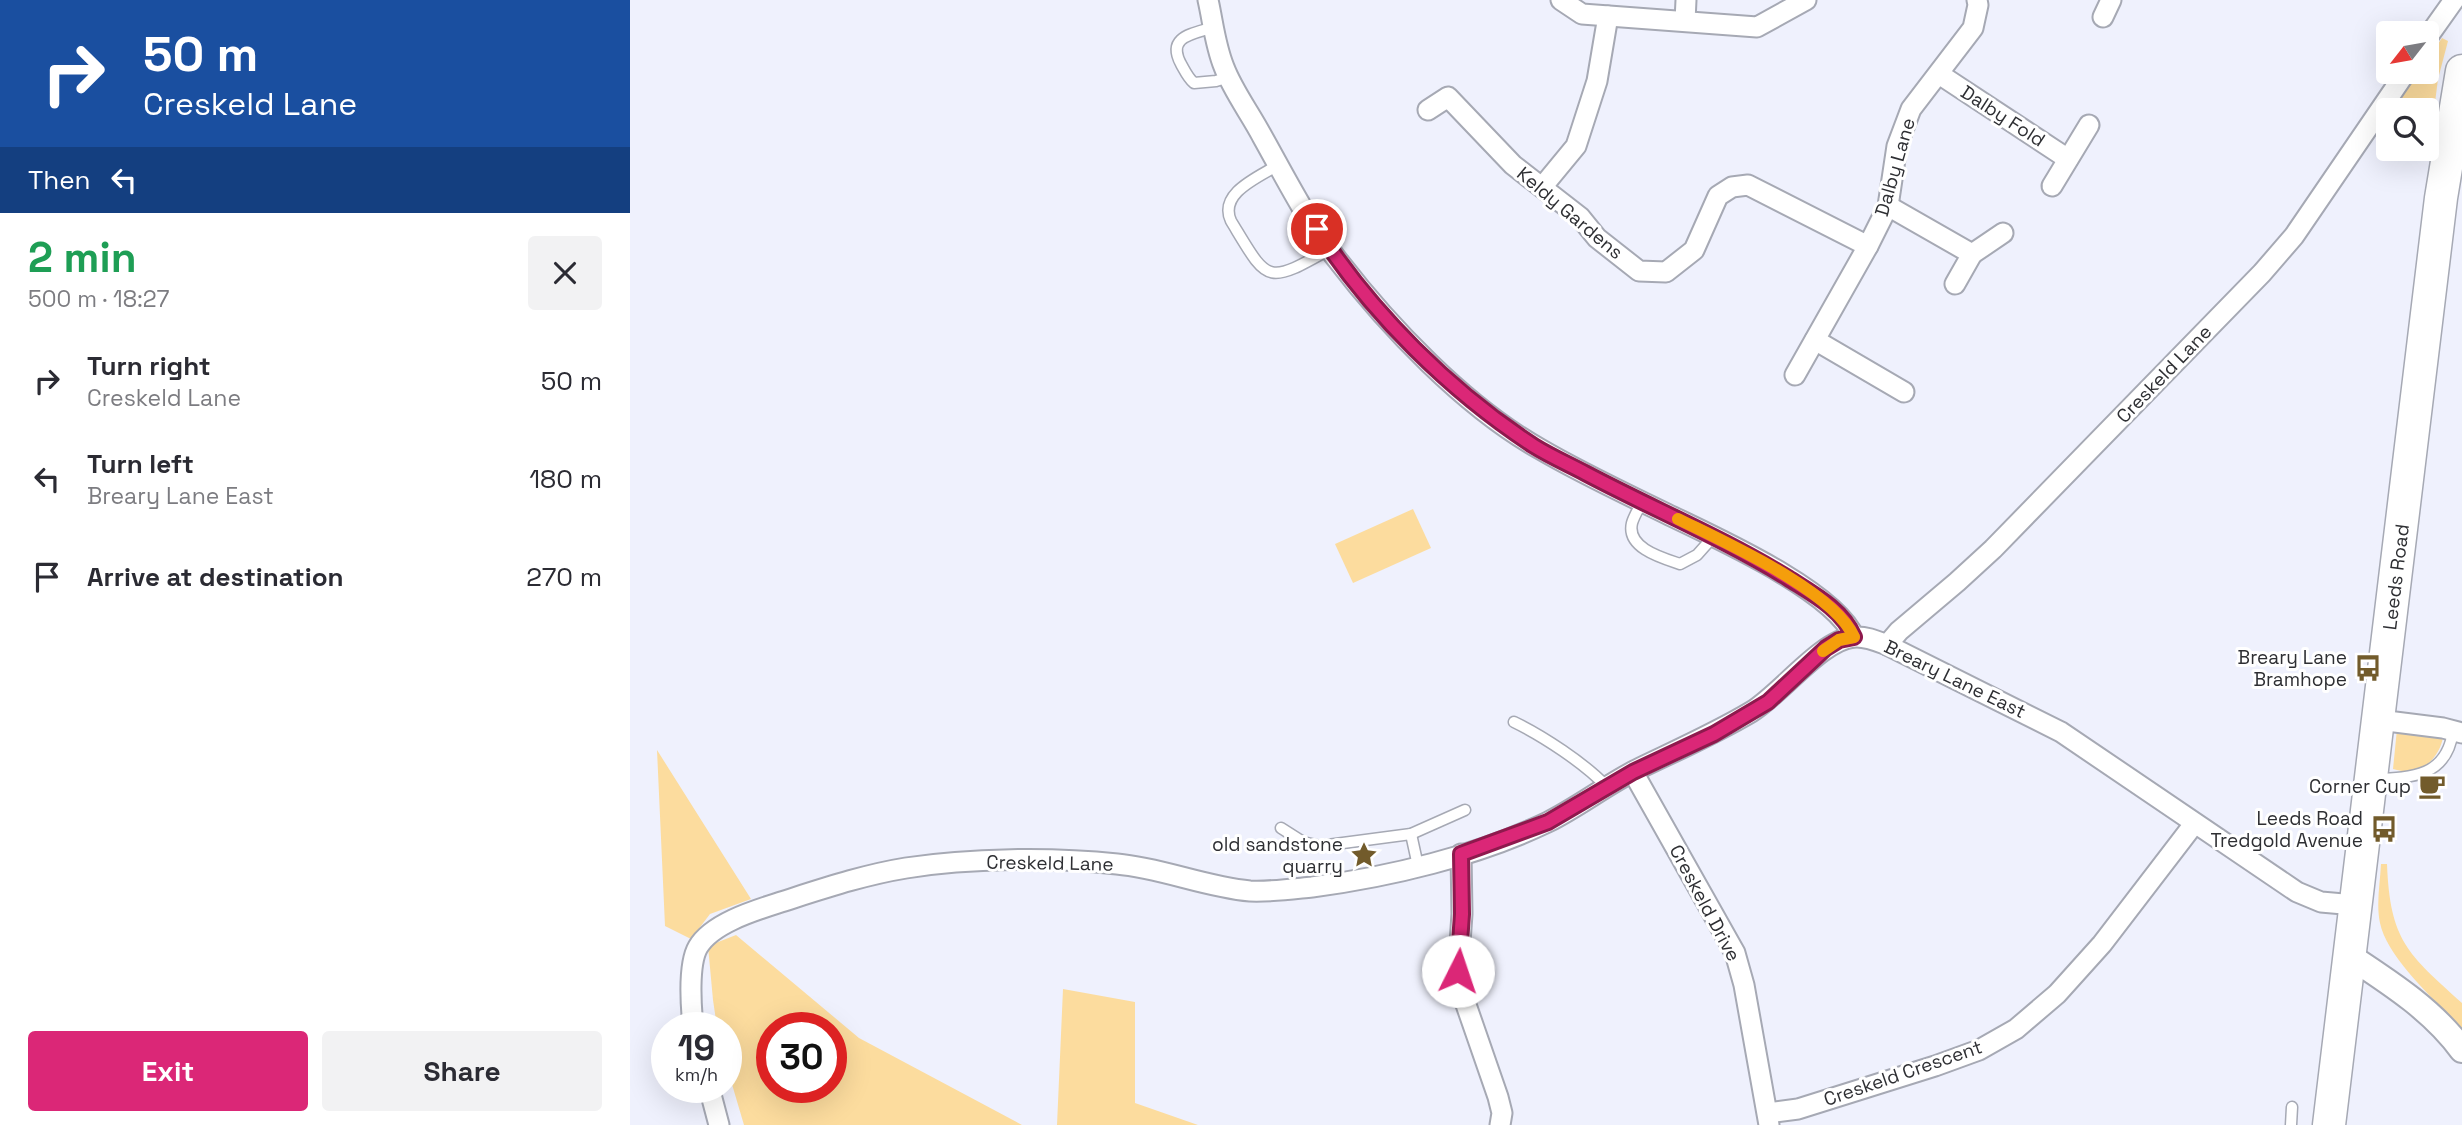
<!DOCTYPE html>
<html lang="en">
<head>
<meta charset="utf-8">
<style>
  :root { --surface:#fff; --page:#f2f2f3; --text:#2b2b33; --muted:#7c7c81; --accent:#db2777 }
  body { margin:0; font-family:"Space Grotesk",sans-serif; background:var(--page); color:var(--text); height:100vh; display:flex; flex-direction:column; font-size:26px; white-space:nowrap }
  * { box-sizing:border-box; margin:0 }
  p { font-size:23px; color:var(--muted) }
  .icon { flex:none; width:38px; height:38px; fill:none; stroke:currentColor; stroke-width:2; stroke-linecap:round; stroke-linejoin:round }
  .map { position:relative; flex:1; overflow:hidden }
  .sheet { display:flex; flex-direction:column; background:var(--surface); width:630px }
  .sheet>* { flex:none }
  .banner { background:#1a4fa0; color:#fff; overflow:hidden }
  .needle { width:46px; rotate:239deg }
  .controls { position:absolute; left:1746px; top:21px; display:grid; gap:14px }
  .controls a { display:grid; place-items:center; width:63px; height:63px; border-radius:7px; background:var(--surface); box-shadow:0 7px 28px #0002; font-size:35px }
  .speed { position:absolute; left:21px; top:1012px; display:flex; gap:14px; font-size:35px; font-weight:700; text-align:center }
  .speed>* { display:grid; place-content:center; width:91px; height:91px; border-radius:50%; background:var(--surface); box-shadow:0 7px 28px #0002; line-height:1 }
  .speed small { font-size:18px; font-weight:400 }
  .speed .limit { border:10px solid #d22; background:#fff; color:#111 }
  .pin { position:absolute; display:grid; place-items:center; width:60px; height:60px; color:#fff; margin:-30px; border:4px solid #fff; border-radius:50%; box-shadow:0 2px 7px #0007 }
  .me { position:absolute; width:77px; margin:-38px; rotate:4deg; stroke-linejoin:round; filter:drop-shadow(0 0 5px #0008) }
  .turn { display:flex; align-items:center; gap:24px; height:147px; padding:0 28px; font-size:32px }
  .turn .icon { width:91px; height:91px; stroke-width:2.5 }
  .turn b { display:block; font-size:49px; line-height:60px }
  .then { display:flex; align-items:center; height:66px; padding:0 28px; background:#0003; gap:14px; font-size:26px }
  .round { display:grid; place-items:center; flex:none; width:74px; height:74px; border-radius:7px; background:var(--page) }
  .summary { display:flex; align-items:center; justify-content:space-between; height:119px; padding:0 28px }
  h1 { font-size:42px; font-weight:800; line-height:52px; color:#1e9e55 }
  .cta { display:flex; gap:14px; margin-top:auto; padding:14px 28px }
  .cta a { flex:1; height:80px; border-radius:7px; background:var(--accent); color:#fff; font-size:28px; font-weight:800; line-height:80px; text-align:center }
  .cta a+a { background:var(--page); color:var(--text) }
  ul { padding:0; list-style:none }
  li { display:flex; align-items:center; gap:21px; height:98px; padding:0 28px }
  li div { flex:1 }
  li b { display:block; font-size:26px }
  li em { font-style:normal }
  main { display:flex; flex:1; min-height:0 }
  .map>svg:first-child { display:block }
  .green { fill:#fcdc9e; fill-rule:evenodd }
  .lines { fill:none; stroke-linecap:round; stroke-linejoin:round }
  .service-casing { stroke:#a6a9b4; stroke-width:13 }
  .minor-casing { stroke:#a6a9b4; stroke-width:23 }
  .tertiary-casing { stroke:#a6a9b4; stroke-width:28 }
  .trunk-casing { stroke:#a6a9b4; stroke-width:35 }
  .service { stroke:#fff; stroke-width:10 }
  .minor { stroke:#fff; stroke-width:19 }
  .tertiary { stroke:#fff; stroke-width:24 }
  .trunk { stroke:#fff; stroke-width:32 }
  .route-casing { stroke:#8e194d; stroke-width:18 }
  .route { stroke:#db2777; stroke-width:12 }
  .slow { stroke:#f59e0b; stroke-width:12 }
  .labels { text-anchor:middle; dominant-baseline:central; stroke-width:6; stroke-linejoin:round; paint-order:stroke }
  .street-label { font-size:19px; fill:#2e2f33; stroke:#fff }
  .poi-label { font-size:19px; fill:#2e2f33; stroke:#fff; text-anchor:end }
</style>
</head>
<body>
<main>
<section class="sheet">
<div class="banner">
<div class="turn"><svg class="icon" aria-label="right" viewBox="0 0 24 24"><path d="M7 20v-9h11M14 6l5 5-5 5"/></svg><div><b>50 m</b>Creskeld Lane</div></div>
<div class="then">Then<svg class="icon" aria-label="left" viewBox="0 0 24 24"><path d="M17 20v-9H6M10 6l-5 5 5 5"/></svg></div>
</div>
<div class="summary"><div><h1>2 min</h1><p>500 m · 18:27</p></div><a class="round"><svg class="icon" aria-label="close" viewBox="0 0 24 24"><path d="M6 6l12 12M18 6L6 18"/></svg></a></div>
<ul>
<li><svg class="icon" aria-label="right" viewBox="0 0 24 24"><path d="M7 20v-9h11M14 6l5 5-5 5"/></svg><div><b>Turn right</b><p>Creskeld Lane</p></div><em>50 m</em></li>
<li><svg class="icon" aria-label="left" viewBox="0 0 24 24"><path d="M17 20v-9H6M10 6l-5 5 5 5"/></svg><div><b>Turn left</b><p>Breary Lane East</p></div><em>180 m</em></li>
<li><svg class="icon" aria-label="arrive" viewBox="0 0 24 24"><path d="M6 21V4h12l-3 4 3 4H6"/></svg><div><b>Arrive at destination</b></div><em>270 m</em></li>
</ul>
<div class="cta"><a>Exit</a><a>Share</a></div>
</section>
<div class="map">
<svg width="1832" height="1125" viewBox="0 0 1832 1125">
  <rect width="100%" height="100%" fill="#eff1fd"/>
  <g class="green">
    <polygon points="1812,38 1818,41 1808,79 1803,118 1797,115 1797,110 1778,106 1765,107 1789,72 1797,72 1797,60"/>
    <polygon points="783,509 801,548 723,583 705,544"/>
    <path d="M 1767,729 L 1813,737 C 1811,752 1797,771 1780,772 C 1775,772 1768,770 1763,769 Z"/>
    <polygon points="27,750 121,899 80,914 61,939 35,926"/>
    <path d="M 1751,864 L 1757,864 C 1760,941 1778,954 1832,1003 L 1832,1029 C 1808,1003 1757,958 1750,923 C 1746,904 1750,884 1751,864 Z"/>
    <path d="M 106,935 L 229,1038 L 392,1125 L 114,1125 L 96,1064 L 96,1027 L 87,1027 L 83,1000 L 78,946 ZM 142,1027 L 201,1027 L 201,1087 L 142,1087 Z"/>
    <polygon points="433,989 505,1002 505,1103 568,1125 427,1125"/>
  </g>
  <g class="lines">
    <defs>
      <g id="service">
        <path d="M 584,27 C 563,34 536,36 551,64 C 555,71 558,78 564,83 L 586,81 L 599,77"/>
        <path d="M 648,165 C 629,177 588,193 601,221 C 638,282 635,286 700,249"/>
        <path d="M 1012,502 C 1009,508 1004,516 1002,523 C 996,548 1032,558 1050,564 L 1067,555 L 1083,537"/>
        <path d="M 884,722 C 913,736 954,763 976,786"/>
        <path d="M 1744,779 C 1783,778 1817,776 1823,731"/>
        <polyline points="651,828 673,842 690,846 781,834 835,810"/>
        <polyline points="781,834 788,866"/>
        <polyline points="1661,1125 1662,1107"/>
      </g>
      <g id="minor">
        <path d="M 578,0 C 583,22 585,45 594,67 C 603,91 620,113 632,136 C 655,177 677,221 706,258 C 758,326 835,407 910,449 C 951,473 994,493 1037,514 C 1084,537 1204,590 1224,637"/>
        <polyline points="931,0 952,14 1127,27 1176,0"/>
        <polyline points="1473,17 1481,0"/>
        <polyline points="1055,21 1056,0"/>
        <polyline points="1797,38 1824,0"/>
        <polyline points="1309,74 1438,159"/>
        <polyline points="798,110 818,97 883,165 950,217 967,238 1009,271 1036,272 1064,250 1088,196 1102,187 1118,185 1238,246"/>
        <polyline points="913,186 946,146 967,81 978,16"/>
        <polyline points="1422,186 1459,125"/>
        <polyline points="1258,206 1342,254 1325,284"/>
        <polyline points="1342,254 1373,233"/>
        <polyline points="1185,340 1274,392"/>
        <polyline points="1165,375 1238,246 1258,206 1267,146 1281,109 1343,28 1348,5 1347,0"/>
        <polyline points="1257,645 1269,631 1327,582 1363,549 1632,273 1664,236 1776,72"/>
        <polyline points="1749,720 1813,728 1832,733"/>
        <polyline points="1003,772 1105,953 1114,985 1139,1125"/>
        <polyline points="831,854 832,914 828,971 833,996 868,1097 872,1113 870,1125"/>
        <path d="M 63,1027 C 61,1007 58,964 68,947 C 82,923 126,910 151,902 C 192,889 233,875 276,868 C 339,858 423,857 487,864 C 532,868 575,887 620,891 C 640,892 662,889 682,887 C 759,877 847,856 918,822 C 948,807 975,786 1006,770 C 1045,751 1084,734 1121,712 C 1152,693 1191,640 1224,637 C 1236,636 1247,641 1257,645 L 1431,732 L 1667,892 L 1691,902 L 1725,905"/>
        <polyline points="79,1087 89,1125"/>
        <polyline points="1138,1113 1168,1109 1305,1066 1349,1050 1386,1029 1427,994 1472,944 1564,824"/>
      </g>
      <path id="tertiary" d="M 1718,955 C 1759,982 1803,1010 1832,1050"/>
      <polyline id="trunk" points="1699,1125 1811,198 1832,71"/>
    </defs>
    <use href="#service" class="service-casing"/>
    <use href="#minor" class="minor-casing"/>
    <use href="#tertiary" class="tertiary-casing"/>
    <use href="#trunk" class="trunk-casing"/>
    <use href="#service" class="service"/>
    <use href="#minor" class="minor"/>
    <use href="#tertiary" class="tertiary"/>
    <use href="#trunk" class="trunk"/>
  </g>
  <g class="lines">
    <defs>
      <path id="route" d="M 687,229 C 741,313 821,392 904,446 C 920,456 938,464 955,473 C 1023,509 1093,538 1158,578 C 1183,594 1212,609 1224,637 L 1209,640 L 1196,648 L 1138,702 L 1084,734 L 1003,772 L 918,822 L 831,854 L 832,914 L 828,971"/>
    </defs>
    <use href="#route" class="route-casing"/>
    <use href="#route" class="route"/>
    <path class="slow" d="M 1048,519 C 1094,542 1204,591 1224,637 L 1209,640 L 1193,651"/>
  </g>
  <defs>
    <symbol id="bus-bare" viewBox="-9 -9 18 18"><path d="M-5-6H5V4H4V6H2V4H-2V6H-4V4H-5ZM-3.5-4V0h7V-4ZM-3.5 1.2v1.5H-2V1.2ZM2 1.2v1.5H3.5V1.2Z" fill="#725b2b" stroke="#fff" stroke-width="2.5" paint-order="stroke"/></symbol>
    <symbol id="cafe-bare" viewBox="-9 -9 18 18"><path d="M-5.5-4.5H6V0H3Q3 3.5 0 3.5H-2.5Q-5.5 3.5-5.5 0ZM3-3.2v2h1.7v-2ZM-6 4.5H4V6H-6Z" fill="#725b2b" stroke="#fff" stroke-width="2.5" paint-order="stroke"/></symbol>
    <symbol id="sight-bare" viewBox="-9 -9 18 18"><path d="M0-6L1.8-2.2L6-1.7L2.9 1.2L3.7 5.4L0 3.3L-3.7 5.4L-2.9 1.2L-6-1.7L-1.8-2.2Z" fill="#725b2b" stroke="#fff" stroke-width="2.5" paint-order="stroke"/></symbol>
  </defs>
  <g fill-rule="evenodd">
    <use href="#bus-bare" x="1719" y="649" width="38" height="38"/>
    <use href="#cafe-bare" x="1783" y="767" width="38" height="38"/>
    <use href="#bus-bare" x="1735" y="810" width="38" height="38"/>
    <use href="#sight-bare" x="715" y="836" width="38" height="38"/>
  </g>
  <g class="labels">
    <g class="street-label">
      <text transform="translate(1373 116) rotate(33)">Dalby Fold</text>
      <text transform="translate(1265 167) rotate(-74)">Dalby Lane</text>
      <text transform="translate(940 213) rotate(40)">Keldy Gardens</text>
      <text transform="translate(1534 374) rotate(-46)">Creskeld Lane</text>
      <text transform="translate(1766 577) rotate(-83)">Leeds Road</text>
      <text transform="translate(1325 679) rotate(26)">Breary Lane East</text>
      <text transform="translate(420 863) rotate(1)">Creskeld Lane</text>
      <text transform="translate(1075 903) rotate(62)">Creskeld Drive</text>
      <text transform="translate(1273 1073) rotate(-19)">Creskeld Crescent</text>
    </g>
    <g class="poi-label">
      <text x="1717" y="657">Breary Lane<tspan x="1717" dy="22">Bramhope</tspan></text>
      <text x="1781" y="786">Corner Cup</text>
      <text x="1733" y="818">Leeds Road<tspan x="1733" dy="22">Tredgold Avenue</tspan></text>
      <text x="713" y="844">old sandstone<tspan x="713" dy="22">quarry</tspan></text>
    </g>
  </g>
</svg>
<div class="controls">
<a><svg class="needle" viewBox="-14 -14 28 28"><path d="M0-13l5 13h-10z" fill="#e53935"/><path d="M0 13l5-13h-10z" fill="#7c7c81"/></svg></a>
<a><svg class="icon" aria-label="search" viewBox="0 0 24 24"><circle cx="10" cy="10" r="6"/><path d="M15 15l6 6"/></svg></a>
</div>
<div class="speed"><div>19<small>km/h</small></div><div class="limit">30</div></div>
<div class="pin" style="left:687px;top:229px;background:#d93025"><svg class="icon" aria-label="arrive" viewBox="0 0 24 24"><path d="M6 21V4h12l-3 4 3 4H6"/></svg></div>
<svg class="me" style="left:828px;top:971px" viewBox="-20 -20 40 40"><circle r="19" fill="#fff"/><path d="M0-13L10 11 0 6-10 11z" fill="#db2777"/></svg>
</div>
</main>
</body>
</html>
